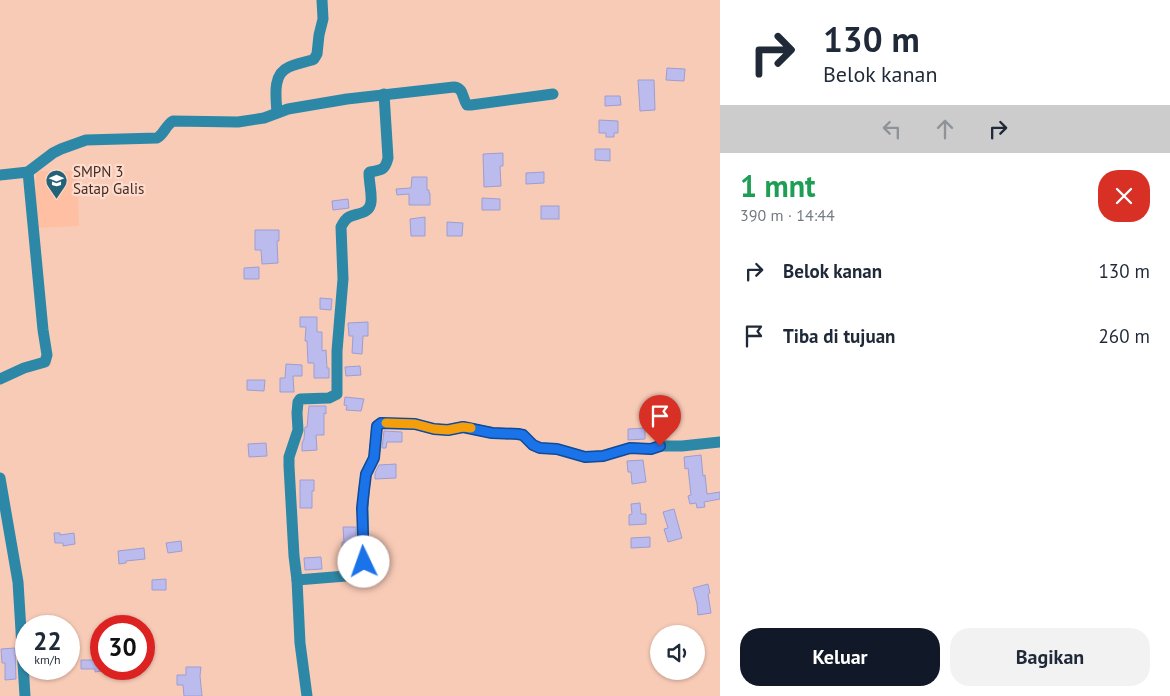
<!DOCTYPE html>
<html lang="id">
<head>
<meta charset="utf-8">
<style>
  :root { --surface:#fff; --page:#f2f2f3; --text:#1f2937; --muted:#747a83; --accent:#111827 }
  body { margin:0; font-family:"PT Sans",sans-serif; background:var(--page); color:var(--text); height:100vh; display:flex; flex-direction:column; font-size:19px; white-space:nowrap }
  * { box-sizing:border-box; margin:0 }
  p { font-size:16px; color:var(--muted) }
  .icon { flex:none; width:28px; height:28px; fill:none; stroke:currentColor; stroke-width:2; stroke-linecap:round; stroke-linejoin:round }
  .map { position:relative; flex:1; overflow:hidden }
  .panel { display:flex; flex-direction:column; background:var(--surface); width:450px }
  .panel>* { flex:none }
  .guide { background:#fff; color:var(--text); overflow:hidden }
  .buttons { position:absolute; left:650px; top:625px; display:grid; gap:10px }
  .buttons a { display:grid; place-items:center; width:55px; height:55px; border-radius:50%; background:var(--surface); box-shadow:0 1px 4px #0004; font-size:25px }
  .speed { position:absolute; left:15px; top:615px; display:flex; gap:10px; font-size:25px; font-weight:700; text-align:center }
  .speed>* { display:grid; place-content:center; width:65px; height:65px; border-radius:50%; background:var(--surface); box-shadow:0 1px 4px #0004; line-height:1 }
  .speed small { font-size:12px; font-weight:400 }
  .speed .limit { border:8px solid #d22; background:#fff; color:#111 }
  .pin { position:absolute; display:grid; place-items:center; width:42px; height:42px; color:#fff; margin:-51px -21px; border-radius:50% 50% 50% 0; rotate:-45deg; box-shadow:0 0 5px #0007 }
  .pin .icon { rotate:45deg }
  .me { position:absolute; width:55px; margin:-28px; rotate:357deg; stroke-linejoin:round; filter:drop-shadow(0 0 4px #0008) }
  .turn { display:flex; align-items:center; gap:18px; height:105px; padding:0 20px; font-size:22px }
  .turn .icon { width:65px; height:65px; stroke-width:2.5 }
  .turn b { display:block; font-size:35px; line-height:42px }
  .lanes { display:flex; align-items:center; height:48px; padding:0 20px; background:#0003; justify-content:center; gap:25px; direction:ltr }
  .lanes .off { opacity:.35 }
  .round { display:grid; place-items:center; flex:none; width:52px; height:52px; border-radius:20px; background:var(--page) }
  .summary { display:flex; align-items:center; justify-content:space-between; height:85px; padding:0 20px }
  h1 { font-size:30px; font-weight:700; line-height:38px; color:#1e9e55 }
  .cta { display:flex; gap:10px; margin-top:auto; padding:10px 20px }
  .cta a { flex:1; height:58px; border-radius:20px; background:var(--accent); color:#fff; font-size:20px; font-weight:700; line-height:58px; text-align:center }
  .cta a+a { background:var(--page); color:var(--text) }
  ul { padding:0; list-style:none }
  li { display:flex; align-items:center; gap:15px; height:65px; padding:0 20px }
  li div { flex:1 }
  li b { display:block; font-size:19px }
  li em { font-style:normal }
  main { display:flex; flex:1; min-height:0 }
  .map>svg:first-child { display:block }
  .built { fill:#febfa3 }
  .building { fill:#bcbbee; stroke:#9e9dcf }
  .lines { fill:none; stroke-linecap:round; stroke-linejoin:round }
  .minor { stroke:#2d88a8; stroke-width:11 }
  .route-casing { stroke:#114b97; stroke-width:12 }
  .route { stroke:#1a73e8; stroke-width:9 }
  .slow { stroke:#f59e0b; stroke-width:9 }
  .labels { text-anchor:middle; dominant-baseline:central; stroke-width:4.5; stroke-linejoin:round; paint-order:stroke }
  .poi-label { font-size:15px; fill:#422d23; stroke:#fedbcc; text-anchor:start }
</style>
</head>
<body>
<main>
<div class="map">
<svg width="720" height="696" viewBox="0 0 720 696">
  <rect width="100%" height="100%" fill="#f8cbb7"/>
  <polygon class="built" points="36,171 77,171 79,226 35,228"/>
  <g class="building">
    <polygon points="667,68 685,69 684,81 666,80"/>
    <polygon points="638,80 654,80 655,110 640,111"/>
    <polygon points="605,96 620,96 621,105 605,106"/>
    <polygon points="599,120 618,121 618,133 614,133 614,137 606,137 606,133 599,133"/>
    <polygon points="595,149 610,149 610,161 595,160"/>
    <polygon points="503,153 503,166 500,166 501,186 484,187 483,154"/>
    <polygon points="544,172 544,183 526,184 526,173"/>
    <polygon points="412,177 427,177 427,190 429,190 429,193 430,193 430,205 409,205 409,194 397,195 396,189 411,188"/>
    <polygon points="482,198 500,199 500,210 482,210"/>
    <polygon points="348,199 349,208 333,210 332,201"/>
    <rect x="541" y="206" width="18" height="13"/>
    <polygon points="425,217 425,236 411,236 410,219"/>
    <polygon points="447,222 463,223 462,236 447,236"/>
    <polygon points="255,230 279,230 279,241 277,241 278,263 262,264 261,250 255,250"/>
    <polygon points="259,267 259,279 244,279 244,268"/>
    <polygon points="320,298 332,299 331,310 320,309"/>
    <polygon points="300,317 317,317 317,332 322,332 322,351 326,350 327,368 329,368 329,378 314,378 314,363 308,363 307,341 305,341 306,327 300,327"/>
    <polygon points="368,322 368,336 363,336 362,354 352,353 353,336 349,336 348,323"/>
    <polygon points="286,364 302,365 302,376 293,376 294,392 280,392 280,378 285,378"/>
    <polygon points="360,366 361,375 346,376 345,367"/>
    <polygon points="247,380 265,380 264,391 247,390"/>
    <polygon points="345,397 364,399 361,411 346,410 347,406 344,405"/>
    <polygon points="309,406 326,406 326,414 324,413 324,435 316,435 317,450 302,451 302,443 304,439 305,427 307,427"/>
    <polygon points="650,413 657,413 657,415 671,413 672,423 650,424"/>
    <polygon points="645,428 645,439 628,440 628,429"/>
    <polygon points="384,431 402,432 402,442 387,442 386,448 382,448"/>
    <polygon points="266,443 267,456 249,457 248,444"/>
    <polygon points="701,455 703,476 705,475 707,494 720,492 720,499 704,502 705,507 697,508 696,503 690,504 688,496 691,495 688,468 685,469 684,457"/>
    <polygon points="643,460 646,482 632,484 631,472 628,472 627,461"/>
    <polygon points="396,464 396,478 375,479 375,473 379,465"/>
    <polygon points="300,480 314,480 314,491 312,491 312,508 300,508"/>
    <polygon points="640,503 641,514 646,514 646,524 629,525 629,515 632,514 631,504"/>
    <polygon points="674,509 682,538 668,542 664,529 668,528 663,512"/>
    <polygon points="343,527 356,527 356,550 342,551 342,542 344,542"/>
    <polygon points="54,533 60,533 60,535 74,533 75,544 63,546 63,543 55,543"/>
    <polygon points="650,537 650,547 631,548 631,538"/>
    <polygon points="181,541 182,551 168,553 166,543"/>
    <polygon points="144,548 145,559 126,561 126,563 119,564 118,551"/>
    <polygon points="321,557 322,569 305,570 304,558"/>
    <polygon points="166,579 166,590 152,590 152,580"/>
    <polygon points="708,584 710,593 708,594 711,613 698,615 697,604 693,588"/>
    <polygon points="15,648 16,679 5,680 5,663 2,663 1,649"/>
    <polygon points="101,655 101,671 95,672 95,669 81,669 81,660 94,660 94,656"/>
    <polygon points="186,667 201,667 200,676 202,696 184,696 183,685 177,685 177,675 186,675"/>
  </g>
  <g class="lines">
    <g class="minor">
      <path d="M 277,113 C 276,97 272,74 289,67 C 296,64 304,62 312,60 L 314,59 L 317,54 L 319,35 L 323,19 L 322,0"/>
      <path d="M 0,175 L 28,172 L 53,153 L 61,149 L 86,140 L 157,138 C 164,134 166,125 173,121 L 238,122 L 264,118 L 288,109 L 347,99 L 454,87 C 464,88 462,98 467,105 L 471,105 L 553,94"/>
      <polyline points="0,379 24,368 45,362 47,355 43,330 28,172"/>
      <polyline points="0,478 18,582 25,696"/>
      <polyline points="297,580 346,576 360,572 363,568 364,562 363,508 364,490 366,474 374,458 377,426 381,423 415,424 434,429 448,430 463,427 493,433 518,434 523,435 533,445 540,448 557,449 585,457 603,456 630,448 651,449 660,446 682,446 720,442"/>
      <path d="M 307,696 L 300,643 L 297,580 L 294,556 L 289,466 L 289,457 L 298,430 L 297,413 L 298,402 L 300,399 L 329,398 L 337,394 L 337,351 L 343,279 L 341,227 C 343,223 345,219 349,217 C 357,213 370,214 371,202 C 372,193 369,183 369,173 L 370,172 C 382,170 385,170 388,158 L 384,94"/>
    </g>
  </g>
  <g class="lines">
    <defs>
      <polyline id="route" points="364,562 362,508 364,490 366,474 374,458 377,426 381,423 415,424 434,429 448,430 463,427 492,433 518,434 523,435 533,445 540,448 557,449 585,457 603,456 630,448 651,449 660,446"/>
    </defs>
    <use href="#route" class="route-casing"/>
    <use href="#route" class="route"/>
    <polyline class="slow" points="386,423 415,424 434,429 448,430 463,427 471,428"/>
  </g>
  <defs>
    <symbol id="school-pin" viewBox="-11 -11 22 30"><path d="M0 17L-7.5 6A9.5 9.5 0 1 1 7.5 6Z" fill="#246278" stroke="#fedbcc"/><path d="M0-5L7-2L0 1L-7-2ZM-4 1L0 2.5L4 1V4Q0 6-4 4Z" fill="#fff"/></symbol>
  </defs>
  <g fill-rule="evenodd">
    <use href="#school-pin" x="44" y="168" width="25" height="34"/>
  </g>
  <g class="labels">
    <g class="poi-label">
      <text x="73" y="171">SMPN 3<tspan x="73" dy="17">Satap Galis</tspan></text>
    </g>
  </g>
</svg>
<div class="buttons">
<a><svg class="icon" aria-label="sound" viewBox="0 0 24 24"><path d="M4 9h4l5-4v14l-5-4H4zM17 9q2 3 0 6"/></svg></a>
</div>
<div class="speed"><div>22<small>km/h</small></div><div class="limit">30</div></div>
<div class="pin" style="left:660px;top:446px;background:#d93025"><svg class="icon" aria-label="arrive" viewBox="0 0 24 24"><path d="M6 21V4h12l-3 4 3 4H6"/></svg></div>
<svg class="me" style="left:364px;top:562px" viewBox="-20 -20 40 40"><circle r="19" fill="#fff"/><path d="M0-13L10 11 0 6-10 11z" fill="#1a73e8"/></svg>
</div>
<section class="panel">
<div class="guide">
<div class="turn"><svg class="icon" aria-label="right" viewBox="0 0 24 24"><path d="M7 20v-9h11M14 6l5 5-5 5"/></svg><div><b>130 m</b>Belok kanan</div></div>
<div class="lanes"><svg class="icon off" aria-label="left" viewBox="0 0 24 24"><path d="M17 20v-9H6M10 6l-5 5 5 5"/></svg><svg class="icon off" aria-label="ahead" viewBox="0 0 24 24"><path d="M12 20V5M6 11l6-6 6 6"/></svg><svg class="icon" aria-label="right" viewBox="0 0 24 24"><path d="M7 20v-9h11M14 6l5 5-5 5"/></svg></div>
</div>
<div class="summary"><div><h1>1 mnt</h1><p>390 m · 14:44</p></div><a class="round" style="background:#d93025;color:#fff"><svg class="icon" aria-label="close" viewBox="0 0 24 24"><path d="M6 6l12 12M18 6L6 18"/></svg></a></div>
<ul>
<li><svg class="icon" aria-label="right" viewBox="0 0 24 24"><path d="M7 20v-9h11M14 6l5 5-5 5"/></svg><div><b>Belok kanan</b></div><em>130 m</em></li>
<li><svg class="icon" aria-label="arrive" viewBox="0 0 24 24"><path d="M6 21V4h12l-3 4 3 4H6"/></svg><div><b>Tiba di tujuan</b></div><em>260 m</em></li>
</ul>
<div class="cta"><a>Keluar</a><a>Bagikan</a></div>
</section>
</main>
</body>
</html>
